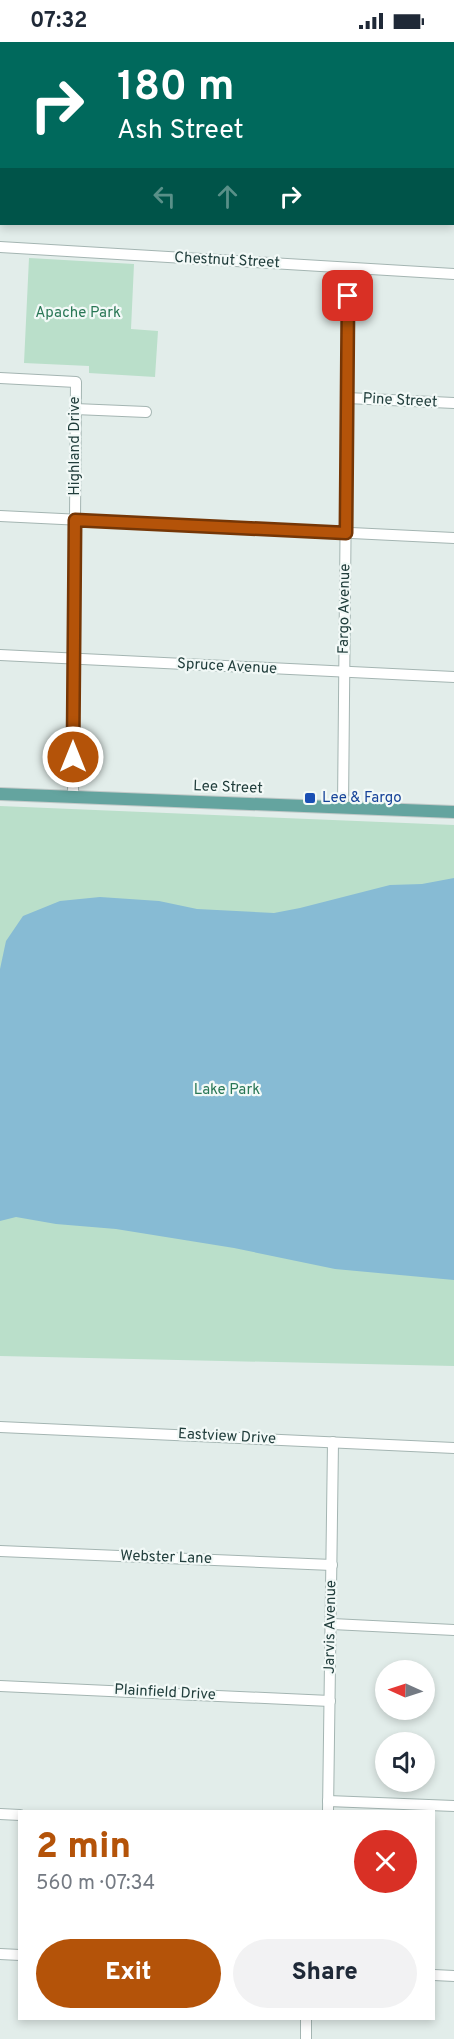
<!DOCTYPE html>
<html lang="en">
<head>
<meta charset="utf-8">
<style>
  :root { --surface:#fff; --page:#f2f2f3; --text:#1f2937; --muted:#747a83; --accent:#b45309 }
  body { margin:0; font-family:Overpass,sans-serif; background:var(--page); color:var(--text); height:100vh; display:flex; flex-direction:column; font-size:22px; white-space:nowrap }
  * { box-sizing:border-box; margin:0 }
  p { font-size:20px; color:var(--muted) }
  .icon { flex:none; width:33px; height:33px; fill:none; stroke:currentColor; stroke-width:2; stroke-linecap:round; stroke-linejoin:round }
  .map { position:relative; flex:1; overflow:hidden }
  .drawer { position:absolute; left:18px; top:1768px; width:417px; height:210px; display:flex; flex-direction:column; background:var(--surface); border-radius:0px; box-shadow:0 3px 9px #0003 }
  .drawer>* { flex:none }
  .top-card { position:absolute; left:0px; top:0px; width:454px; height:183px; box-shadow:0 3px 9px #0003; background:#00695c; color:#fff; overflow:hidden }
  .needle { width:39px; rotate:273deg }
  .fabs { position:absolute; left:375px; top:1618px; display:grid; gap:12px }
  .fabs a { display:grid; place-items:center; width:60px; height:60px; border-radius:50%; background:var(--surface); box-shadow:0 3px 9px #0003; font-size:30px }
  .pin { position:absolute; display:grid; place-items:center; width:51px; height:51px; color:#fff; margin:-26px; border-radius:12px; box-shadow:0 3px 9px #0006 }
  .me { position:absolute; width:66px; margin:-33px; rotate:0deg; stroke-linejoin:round; filter:drop-shadow(0 0 4px #0008) }
  .turn { display:flex; align-items:center; gap:21px; height:126px; padding:0 18px; font-size:27px }
  .turn .icon { width:78px; height:78px; stroke-width:2.5 }
  .turn b { display:block; font-size:42px; line-height:51px }
  .lanes { display:flex; align-items:center; height:57px; padding:0 18px; background:#0003; justify-content:center; gap:30px; direction:ltr }
  .lanes .off { opacity:.35 }
  .round { display:grid; place-items:center; flex:none; width:63px; height:63px; border-radius:32px; background:var(--page) }
  .head { display:flex; align-items:center; justify-content:space-between; height:102px; padding:0 18px }
  h1 { font-size:36px; font-weight:800; line-height:45px; color:var(--accent) }
  .primary-button { display:flex; gap:12px; margin-top:auto; padding:12px 18px }
  .primary-button a { flex:1; height:69px; border-radius:36px; background:var(--accent); color:#fff; font-size:24px; font-weight:800; line-height:69px; text-align:center }
  .primary-button a+a { background:var(--page); color:var(--text) }
  .status { display:flex; justify-content:space-between; align-items:center; height:42px; padding:0 30px; background:var(--surface); direction:ltr }
  .status svg { height:16px; fill:currentColor }
  .map>svg:first-child { display:block }
  .green { fill:#badfca }
  .water { fill:#87bbd4 }
  .lines { fill:none; stroke-linecap:round; stroke-linejoin:round }
  .minor-casing { stroke:#a4b5b2; stroke-width:12 }
  .major-casing { stroke:#c1c9c8; stroke-width:14 }
  .minor { stroke:#fff; stroke-width:10 }
  .major { stroke:#64a49f; stroke-width:12 }
  .rail { stroke:#5b7a77; stroke-width:3; stroke-dasharray:12 6; stroke-linecap:butt }
  .route-casing { stroke:#753606; stroke-width:15 }
  .route { stroke:#b45309; stroke-width:10 }
  .transit-dot { fill:#1a4fb4; stroke:#f2f9f7; stroke-width:2 }
  .labels { text-anchor:middle; dominant-baseline:central; stroke-width:4.5; stroke-linejoin:round; paint-order:stroke }
  .street-label { font-size:15px; fill:#213e3c; stroke:#f2f9f7 }
  .park-label { font-size:15px; fill:#297755; stroke:#f2f9f7 }
  .transit-label { font-size:15px; fill:#164399; stroke:#f2f9f7; text-anchor:start }
</style>
</head>
<body>
<div class="status"><b>07:32</b><svg viewBox="0 0 49 12"><path d="M0 12V9h3v3zM5 12V6h3v6zM10 12V3h3v9zM15 12V0h3v12zM26 1h20v11H26zM47 4h2v5h-2z"/></svg></div>
<div class="map">
<svg width="454" height="1997" viewBox="0 0 454 1997">
  <rect width="100%" height="100%" fill="#e2edea"/>
  <g class="green">
    <polygon points="29,216 134,222 131,287 158,289 155,335 89,331 89,324 24,321"/>
    <polygon points="0,764 454,783 454,1324 0,1314"/>
  </g>
  <polygon class="water" points="454,836 454,1238 335,1227 234,1206 116,1187 56,1182 16,1175 0,1179 0,927 6,899 23,874 60,859 100,855 159,859 197,867 274,871 300,866 390,843 422,842"/>
  <g class="lines">
    <defs>
      <g id="minor">
        <polyline points="0,205 454,232"/>
        <polyline points="0,336 76,340 73,755"/>
        <polyline points="347,356 454,361"/>
        <polyline points="75,367 146,370"/>
        <polyline points="0,474 454,496"/>
        <polyline points="0,613 454,635"/>
        <polyline points="343,765 348,226"/>
        <polyline points="0,1385 454,1406"/>
        <polyline points="0,1509 332,1523"/>
        <polyline points="332,1582 454,1588"/>
        <polyline points="0,1644 330,1659"/>
        <polyline points="328,1759 454,1764"/>
        <polyline points="328,1770 333,1400"/>
        <polyline points="0,1772 20,1773"/>
        <polyline points="0,1912 20,1913"/>
        <polyline points="434,1933 454,1934"/>
        <polyline points="306,1997 306,1977"/>
      </g>
      <g id="major">
        <polyline points="171,2 178,0"/>
        <polyline points="0,37 2,37"/>
        <polyline points="0,752 454,770"/>
      </g>
    </defs>
    <use href="#minor" class="minor-casing"/>
    <use href="#major" class="major-casing"/>
    <use href="#minor" class="minor"/>
    <use href="#major" class="major"/>
    <g class="rail">
      <polyline points="26,2 33,0"/>
      <polyline points="58,2 65,0"/>
      <polyline points="0,7 2,7"/>
    </g>
  </g>
  <g class="lines">
    <defs>
      <polyline id="route" points="73,715 75,478 346,491 348,254"/>
    </defs>
    <use href="#route" class="route-casing"/>
    <use href="#route" class="route"/>
  </g>
  <rect class="transit-dot" x="304" y="750" width="12" height="12" rx="3"/>
  <g class="labels">
    <g class="street-label">
      <text transform="translate(227 219) rotate(3)">Chestnut Street</text>
      <text transform="translate(400 359) rotate(3)">Pine Street</text>
      <text transform="translate(75 404) rotate(-90)">Highland Drive</text>
      <text transform="translate(345 567) rotate(-89)">Fargo Avenue</text>
      <text transform="translate(227 625) rotate(3)">Spruce Avenue</text>
      <text transform="translate(228 746) rotate(2)">Lee Street</text>
      <text transform="translate(227 1395) rotate(3)">Eastview Drive</text>
      <text transform="translate(166 1516) rotate(2)">Webster Lane</text>
      <text transform="translate(331 1585) rotate(-89)">Jarvis Avenue</text>
      <text transform="translate(165 1651) rotate(3)">Plainfield Drive</text>
    </g>
    <g class="park-label">
      <text x="78" y="271">Apache Park</text>
      <text x="227" y="1048">Lake Park</text>
    </g>
    <g class="transit-label">
      <text x="322" y="756">Lee &amp; Fargo</text>
    </g>
  </g>
</svg>
<div class="fabs">
<a><svg class="needle" viewBox="-14 -14 28 28"><path d="M0-13l5 13h-10z" fill="#e53935"/><path d="M0 13l5-13h-10z" fill="#747a83"/></svg></a>
<a><svg class="icon" aria-label="sound" viewBox="0 0 24 24"><path d="M4 9h4l5-4v14l-5-4H4zM17 9q2 3 0 6"/></svg></a>
</div>
<div class="pin" style="left:348px;top:254px;background:#d93025"><svg class="icon" aria-label="arrive" viewBox="0 0 24 24"><path d="M6 21V4h12l-3 4 3 4H6"/></svg></div>
<svg class="me" style="left:73px;top:715px" viewBox="-20 -20 40 40"><circle r="17" fill="#b45309" stroke="#fff" stroke-width="3"/><path d="M0-11L8 9 0 5-8 9z" fill="#fff"/></svg>
<div class="top-card">
<div class="turn"><svg class="icon" aria-label="right" viewBox="0 0 24 24"><path d="M7 20v-9h11M14 6l5 5-5 5"/></svg><div><b>180 m</b>Ash Street</div></div>
<div class="lanes"><svg class="icon off" aria-label="left" viewBox="0 0 24 24"><path d="M17 20v-9H6M10 6l-5 5 5 5"/></svg><svg class="icon off" aria-label="ahead" viewBox="0 0 24 24"><path d="M12 20V5M6 11l6-6 6 6"/></svg><svg class="icon" aria-label="right" viewBox="0 0 24 24"><path d="M7 20v-9h11M14 6l5 5-5 5"/></svg></div>
</div>
<section class="drawer">
<div class="head"><div><h1>2 min</h1><p>560 m · 07:34</p></div><a class="round" style="background:#d93025;color:#fff"><svg class="icon" aria-label="close" viewBox="0 0 24 24"><path d="M6 6l12 12M18 6L6 18"/></svg></a></div>
<div class="primary-button"><a>Exit</a><a>Share</a></div>
</section>
</div>
</body>
</html>
